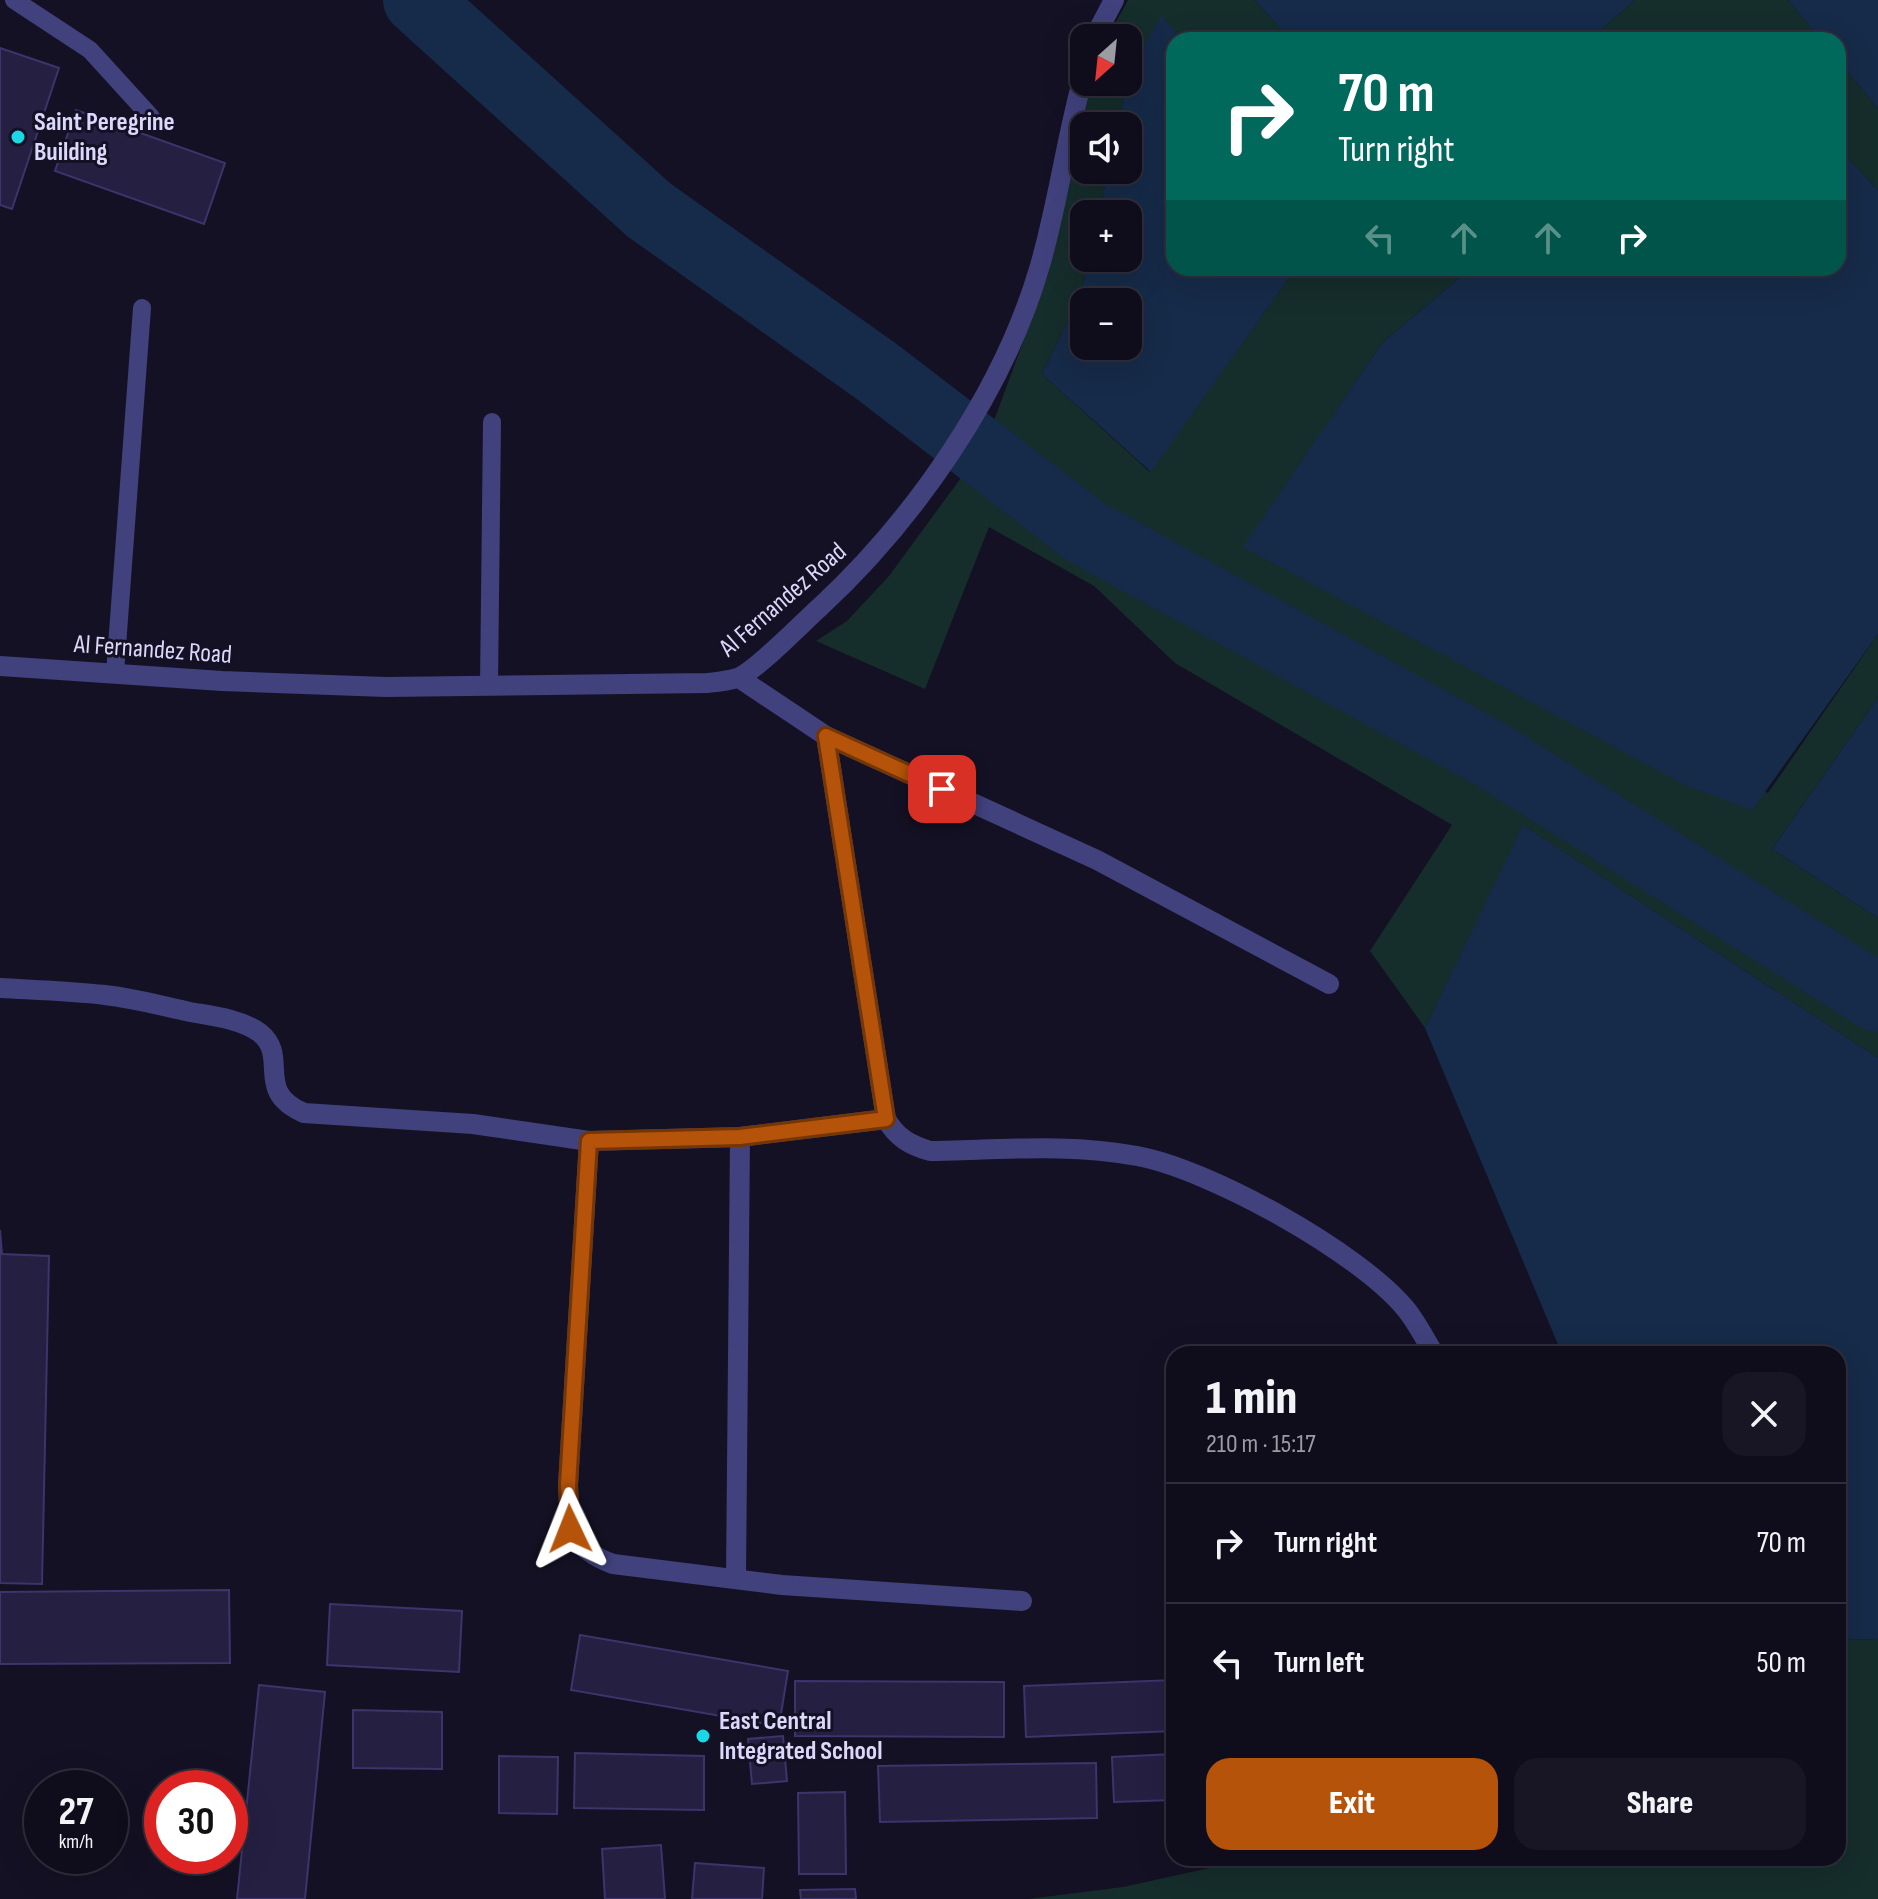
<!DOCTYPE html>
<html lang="en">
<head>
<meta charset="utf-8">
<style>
  :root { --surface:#0f0d1b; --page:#181624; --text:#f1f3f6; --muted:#9b9ca3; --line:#2f2d3a; --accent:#b45309 }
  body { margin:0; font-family:"Sofia Sans Condensed",sans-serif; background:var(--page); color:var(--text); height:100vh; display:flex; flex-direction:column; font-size:30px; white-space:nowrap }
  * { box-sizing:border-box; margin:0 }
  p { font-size:26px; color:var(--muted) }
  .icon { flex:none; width:44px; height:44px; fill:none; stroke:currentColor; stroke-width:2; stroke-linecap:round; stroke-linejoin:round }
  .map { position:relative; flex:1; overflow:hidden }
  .details { position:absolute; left:1166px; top:1346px; width:680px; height:520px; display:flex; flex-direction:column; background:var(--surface); border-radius:24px; box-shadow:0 8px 32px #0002,0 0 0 2px var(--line) }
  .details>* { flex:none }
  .banner { position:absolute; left:1166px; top:32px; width:680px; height:244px; border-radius:24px; box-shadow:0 8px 32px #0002,0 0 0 2px var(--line); background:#00695c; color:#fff; overflow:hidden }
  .needle { width:52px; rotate:207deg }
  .fabs { position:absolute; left:1070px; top:24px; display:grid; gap:16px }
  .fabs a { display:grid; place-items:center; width:72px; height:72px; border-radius:16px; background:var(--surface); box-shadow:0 8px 32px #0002,0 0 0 2px var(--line); font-size:40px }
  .speed { position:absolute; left:24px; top:1770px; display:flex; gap:16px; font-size:40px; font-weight:700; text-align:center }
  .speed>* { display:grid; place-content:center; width:104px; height:104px; border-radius:50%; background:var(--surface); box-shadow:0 8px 32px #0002,0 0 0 2px var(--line); line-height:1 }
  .speed small { font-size:20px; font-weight:400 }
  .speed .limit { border:12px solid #d22; background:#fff; color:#111 }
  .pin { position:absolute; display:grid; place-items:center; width:68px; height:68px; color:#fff; margin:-34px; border-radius:16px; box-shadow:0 4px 12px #0006 }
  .me { position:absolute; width:88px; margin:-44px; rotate:358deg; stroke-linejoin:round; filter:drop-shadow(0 0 6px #0008) }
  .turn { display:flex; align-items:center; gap:28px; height:168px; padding:0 40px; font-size:36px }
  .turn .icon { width:104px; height:104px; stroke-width:2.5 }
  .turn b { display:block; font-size:56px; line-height:68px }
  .lanes { display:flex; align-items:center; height:76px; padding:0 40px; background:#0003; justify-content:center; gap:40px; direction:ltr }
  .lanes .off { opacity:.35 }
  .round { display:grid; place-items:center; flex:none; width:84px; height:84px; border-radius:24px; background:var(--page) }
  .head { display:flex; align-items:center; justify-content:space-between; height:136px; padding:0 40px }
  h1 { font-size:48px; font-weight:800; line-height:60px }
  .action { display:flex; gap:16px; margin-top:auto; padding:16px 40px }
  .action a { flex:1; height:92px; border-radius:24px; background:var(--accent); color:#fff; font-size:32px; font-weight:800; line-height:92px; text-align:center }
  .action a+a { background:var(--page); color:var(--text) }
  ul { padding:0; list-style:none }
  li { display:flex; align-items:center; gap:24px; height:120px; padding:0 40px; border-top:2px solid var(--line) }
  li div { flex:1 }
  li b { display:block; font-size:30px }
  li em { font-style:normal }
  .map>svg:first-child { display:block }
  .green { fill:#152d2b }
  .water { fill:#162b49; fill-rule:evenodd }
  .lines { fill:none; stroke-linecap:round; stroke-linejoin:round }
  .river { stroke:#162b49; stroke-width:68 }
  .building { fill:#251f42; stroke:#3d346c; stroke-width:2 }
  .lane { stroke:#41417d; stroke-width:18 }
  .street { stroke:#41417d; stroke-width:20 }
  .route-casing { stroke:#753606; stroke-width:20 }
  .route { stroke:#b45309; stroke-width:14 }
  .poi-dot { fill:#19d9e6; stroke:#141124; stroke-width:3 }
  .labels { text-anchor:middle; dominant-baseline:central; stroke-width:6; stroke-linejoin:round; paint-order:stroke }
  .poi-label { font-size:26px; font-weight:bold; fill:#dbd8fb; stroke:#141124; text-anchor:start }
  .street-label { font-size:26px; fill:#dbd8fb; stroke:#141124 }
</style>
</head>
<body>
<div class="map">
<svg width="1878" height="1899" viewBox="0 0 1878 1899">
  <rect width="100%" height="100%" fill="#141124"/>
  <g class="green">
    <polygon points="1128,0 1255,0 1290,40 1184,40 1161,17 1128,78 1128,38 1107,38"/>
    <polygon points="1635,0 1788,0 1821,40 1589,40"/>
    <polygon points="1838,60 1878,109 1878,190 1838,148"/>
    <polygon points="1092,82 1127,82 1118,126 1084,126 1084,170 1108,170 1099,214 1084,214 1084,258 1089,258 1081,294 1042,374 1150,472 1296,268 1471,268 1382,343 1244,547 1768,793 1878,634 1878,698 1772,849 1878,918 1878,1058 1524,826 1425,1028 1370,951 1452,825 1175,663 1094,586 989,527 925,689 816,641 847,621 889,576 985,445 1048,274"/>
    <polygon points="1878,1639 1878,1899 1028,1899 1123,1887 1255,1858 1838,1858 1838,1640"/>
  </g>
  <g class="water">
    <polygon points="1255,0 1635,0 1589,40 1290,40"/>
    <polygon points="1788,0 1878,0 1878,109 1838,60 1838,40 1821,40"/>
    <path d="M 1161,16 L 1184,40 L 1174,40 L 1174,268 L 1296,268 L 1151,472 L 1042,374 L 1081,294 L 1089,258 L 1128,258 L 1128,214 L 1099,214 L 1108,170 L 1128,170 L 1128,126 L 1118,126 L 1129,72 ZM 1128,302 L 1128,346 L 1084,346 L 1084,302 Z"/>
    <polygon points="1838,148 1878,190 1878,634 1752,810 1687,786 1243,547 1382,343 1471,268 1838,268"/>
    <polygon points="1878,698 1878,918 1772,849"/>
    <polygon points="1523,825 1878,1058 1878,1639 1838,1640 1838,1354 1562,1354 1425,1028"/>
  </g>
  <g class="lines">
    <polyline class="river" points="417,0 649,210 876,371 1086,532 1490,754 1878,998"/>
  </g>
  <g class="building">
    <polygon points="0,48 59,68 12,209 0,205"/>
    <polygon points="76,110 225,163 204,224 55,171"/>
    <polygon points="0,1230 2,1254 49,1256 42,1584 0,1583"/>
    <polygon points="229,1590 230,1663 0,1664 0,1592"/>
    <polygon points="330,1604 462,1611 459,1672 327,1665"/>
    <polygon points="580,1635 788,1671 779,1726 571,1690"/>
    <polygon points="1174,1680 1174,1731 1026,1737 1024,1686"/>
    <polygon points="795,1681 1004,1682 1004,1737 795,1736"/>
    <polygon points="259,1685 325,1692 305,1899 237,1899"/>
    <polygon points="353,1710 442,1712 442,1769 353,1768"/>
    <polygon points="783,1736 787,1781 752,1784 748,1739"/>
    <polygon points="575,1753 704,1756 704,1810 574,1808"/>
    <polygon points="1174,1754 1174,1800 1114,1802 1112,1757"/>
    <polygon points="499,1756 558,1757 557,1814 499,1813"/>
    <polygon points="1096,1763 1097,1818 880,1822 878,1766"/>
    <polygon points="845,1792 846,1874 799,1874 798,1793"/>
    <polygon points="661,1845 665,1899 605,1899 602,1849"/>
    <polygon points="695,1863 764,1868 762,1899 692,1899"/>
    <polygon points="855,1889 856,1899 801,1899 800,1890"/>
  </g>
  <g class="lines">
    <g class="lane">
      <polyline points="14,0 90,50 151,117"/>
      <polyline points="115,673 142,308"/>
      <polyline points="489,685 492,422"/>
    </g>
    <g class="street">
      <polyline points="1094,38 1114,0"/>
      <path d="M 0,666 L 222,681 L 386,687 L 707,683 C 717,682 728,681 737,678 C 754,673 803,622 820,607 C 914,520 1002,394 1039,269 C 1058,205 1066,138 1084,74"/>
      <polyline points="739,678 826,736 1097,860 1329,984"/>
      <path d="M 826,736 L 886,1119 C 897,1138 910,1145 930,1151 C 998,1150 1070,1143 1137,1156 C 1209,1169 1357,1251 1405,1308 C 1416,1321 1425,1339 1434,1354"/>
      <path d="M 0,988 C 35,990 70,991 105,995 C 133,998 162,1006 190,1012 C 212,1016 241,1019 260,1033 C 290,1057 253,1091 304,1113 L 473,1124 L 589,1141 L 740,1137 L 886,1119"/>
      <path d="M 589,1141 L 568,1485 C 570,1527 569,1548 613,1564 L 782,1585 L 1022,1601"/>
      <polyline points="736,1577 740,1137"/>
    </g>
  </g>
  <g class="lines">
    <defs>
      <polyline id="route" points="570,1529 568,1485 589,1141 740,1137 886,1119 826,736 942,789"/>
    </defs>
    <use href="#route" class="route-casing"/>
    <use href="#route" class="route"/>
  </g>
  <g class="poi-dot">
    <circle cx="18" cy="137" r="8"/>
    <circle cx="703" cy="1736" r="8"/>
  </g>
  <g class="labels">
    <g class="poi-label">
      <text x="34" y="122">Saint Peregrine<tspan x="34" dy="30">Building</tspan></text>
      <text x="719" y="1721">East Central<tspan x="719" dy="30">Integrated School</tspan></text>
    </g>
    <g class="street-label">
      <text transform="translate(783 600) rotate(-41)">Al Fernandez Road</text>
      <text transform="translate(153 650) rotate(4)">Al Fernandez Road</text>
    </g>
  </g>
</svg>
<div class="fabs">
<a><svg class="needle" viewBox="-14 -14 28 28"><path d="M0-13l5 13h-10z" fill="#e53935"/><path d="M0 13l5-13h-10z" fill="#9b9ca3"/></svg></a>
<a><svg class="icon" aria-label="sound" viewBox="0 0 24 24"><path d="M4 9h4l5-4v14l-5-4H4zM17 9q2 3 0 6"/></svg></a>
<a>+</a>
<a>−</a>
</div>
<div class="speed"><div>27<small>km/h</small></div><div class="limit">30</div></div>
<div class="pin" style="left:942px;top:789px;background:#d93025"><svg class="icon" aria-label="arrive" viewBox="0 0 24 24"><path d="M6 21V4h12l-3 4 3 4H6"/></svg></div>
<svg class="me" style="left:570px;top:1529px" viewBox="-20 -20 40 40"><path d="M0-17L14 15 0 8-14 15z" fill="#b45309" stroke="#fff" stroke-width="4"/></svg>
<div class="banner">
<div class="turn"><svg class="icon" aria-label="right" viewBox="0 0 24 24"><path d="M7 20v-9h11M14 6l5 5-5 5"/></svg><div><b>70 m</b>Turn right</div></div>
<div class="lanes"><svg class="icon off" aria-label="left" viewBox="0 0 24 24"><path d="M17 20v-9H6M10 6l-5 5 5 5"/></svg><svg class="icon off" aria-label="ahead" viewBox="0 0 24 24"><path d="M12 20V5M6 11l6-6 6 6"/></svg><svg class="icon off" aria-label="ahead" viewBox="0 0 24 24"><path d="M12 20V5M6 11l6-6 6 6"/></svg><svg class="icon" aria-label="right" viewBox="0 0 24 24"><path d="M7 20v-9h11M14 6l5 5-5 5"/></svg></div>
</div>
<section class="details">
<div class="head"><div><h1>1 min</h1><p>210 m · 15:17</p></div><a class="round"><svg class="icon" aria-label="close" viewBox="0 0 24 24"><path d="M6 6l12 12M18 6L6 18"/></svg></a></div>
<ul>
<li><svg class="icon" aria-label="right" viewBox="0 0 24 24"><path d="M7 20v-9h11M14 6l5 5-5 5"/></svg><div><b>Turn right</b></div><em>70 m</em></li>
<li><svg class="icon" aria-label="left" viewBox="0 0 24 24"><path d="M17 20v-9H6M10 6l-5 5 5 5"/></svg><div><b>Turn left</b></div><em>50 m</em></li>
</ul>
<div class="action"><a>Exit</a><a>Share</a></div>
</section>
</div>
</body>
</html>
